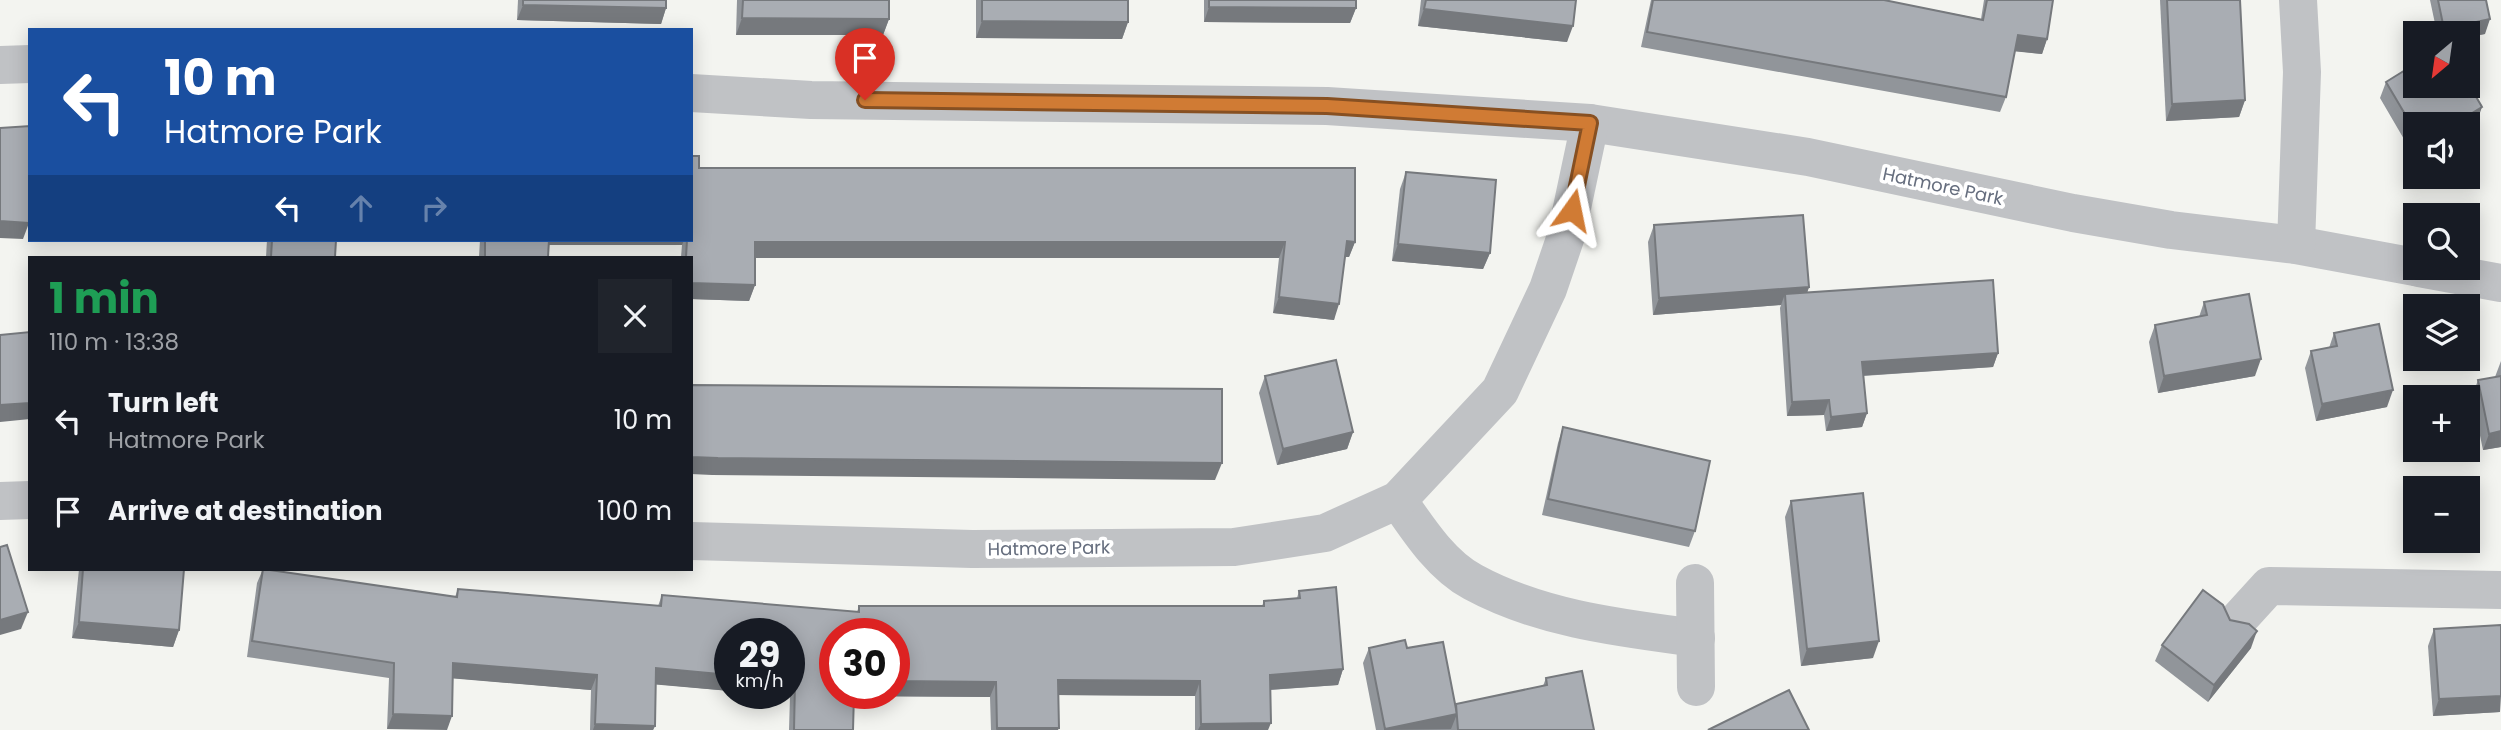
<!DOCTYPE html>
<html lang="en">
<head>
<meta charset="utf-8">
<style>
  :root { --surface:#171b24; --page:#20242c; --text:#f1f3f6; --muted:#9ea1a6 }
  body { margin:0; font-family:Poppins,sans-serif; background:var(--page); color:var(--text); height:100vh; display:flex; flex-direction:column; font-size:26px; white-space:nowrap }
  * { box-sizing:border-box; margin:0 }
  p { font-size:23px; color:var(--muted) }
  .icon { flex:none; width:38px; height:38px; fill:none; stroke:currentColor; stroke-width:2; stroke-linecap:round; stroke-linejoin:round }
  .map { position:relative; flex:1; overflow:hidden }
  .panel { position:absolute; left:28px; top:256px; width:665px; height:315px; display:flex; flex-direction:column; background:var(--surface); border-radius:0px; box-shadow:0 4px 18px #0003 }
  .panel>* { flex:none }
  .banner { position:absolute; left:28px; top:28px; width:665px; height:214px; border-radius:0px; box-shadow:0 4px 18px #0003; background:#1a4fa0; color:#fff; overflow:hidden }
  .needle { width:46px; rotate:209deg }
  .controls { position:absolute; left:2403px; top:21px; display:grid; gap:14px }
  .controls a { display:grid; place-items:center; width:77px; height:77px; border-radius:0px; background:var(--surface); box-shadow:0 4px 18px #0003; font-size:35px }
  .speed { position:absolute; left:714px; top:618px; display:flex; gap:14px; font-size:35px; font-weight:700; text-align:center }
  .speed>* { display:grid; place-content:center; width:91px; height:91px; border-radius:50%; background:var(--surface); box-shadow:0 4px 18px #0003; line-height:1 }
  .speed small { font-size:18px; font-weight:400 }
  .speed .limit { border:10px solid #d22; background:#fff; color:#111 }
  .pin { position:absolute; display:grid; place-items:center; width:60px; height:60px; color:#fff; margin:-72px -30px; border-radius:50% 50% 50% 0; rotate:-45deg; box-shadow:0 0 7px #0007 }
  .pin .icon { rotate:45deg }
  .me { position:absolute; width:77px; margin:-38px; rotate:12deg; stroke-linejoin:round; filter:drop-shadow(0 0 5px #0008) }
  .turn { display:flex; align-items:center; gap:24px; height:147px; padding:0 21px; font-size:32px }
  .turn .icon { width:91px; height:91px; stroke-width:2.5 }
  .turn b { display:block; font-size:49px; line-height:60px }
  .lanes { display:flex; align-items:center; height:66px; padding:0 21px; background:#0003; justify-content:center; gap:35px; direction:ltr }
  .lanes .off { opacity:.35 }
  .round { display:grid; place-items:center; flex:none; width:74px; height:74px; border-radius:0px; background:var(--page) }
  .head { display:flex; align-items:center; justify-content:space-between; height:119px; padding:0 21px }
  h1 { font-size:42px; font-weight:700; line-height:52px; color:#1e9e55 }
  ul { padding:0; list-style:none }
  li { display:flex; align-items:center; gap:21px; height:91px; padding:0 21px }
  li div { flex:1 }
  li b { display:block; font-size:26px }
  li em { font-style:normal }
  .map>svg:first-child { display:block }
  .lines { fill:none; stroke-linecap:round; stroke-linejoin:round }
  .minor { stroke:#c0c2c5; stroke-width:38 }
  .wall { fill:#91959a }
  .shaded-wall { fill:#76797d }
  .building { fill:#a9adb3; stroke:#76797d; stroke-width:2 }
  .route-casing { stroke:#875022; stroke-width:18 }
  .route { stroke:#d07b34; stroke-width:12 }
  .labels { text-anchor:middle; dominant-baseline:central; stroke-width:7; stroke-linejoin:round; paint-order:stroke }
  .street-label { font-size:18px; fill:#666e7e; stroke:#fff }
</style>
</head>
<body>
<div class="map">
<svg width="2501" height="730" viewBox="0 0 2501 730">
  <rect width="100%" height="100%" fill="#f3f4f0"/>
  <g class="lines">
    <g class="minor">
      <polyline points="0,65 30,64"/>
      <polyline points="691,93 811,100 1327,106 1590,123 1808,157 2073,213 2171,230 2296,245 2415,267"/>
      <polyline points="2296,245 2302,72 2298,0"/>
      <polyline points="2419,268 2501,283"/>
      <path d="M 1398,500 C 1418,529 1441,565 1473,582 C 1541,619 1621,628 1696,638"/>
      <polyline points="0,501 30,500"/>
      <polyline points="691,541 972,549 1234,547 1325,533 1398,500 1500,391 1548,289 1566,236 1590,123"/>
      <polyline points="1695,583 1696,687"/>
      <polyline points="2238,620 2269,586 2501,590"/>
    </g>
  </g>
  <g class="wall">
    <polygon points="518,0 666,0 666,8 661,24 517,20"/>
    <polygon points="737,0 889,0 889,19 883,35 736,35"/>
    <polygon points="976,0 1128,0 1128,22 1122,39 976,38"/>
    <polygon points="1204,0 1356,0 1356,8 1350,23 1204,22"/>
    <polygon points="1421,0 1576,0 1567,42 1418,26"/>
    <polygon points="1651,0 1884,0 1981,19 1984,0 2053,0 2047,39 2042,54 2015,51 2006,97 2000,112 1641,47"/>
    <polygon points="2160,0 2240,0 2245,100 2239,117 2166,121"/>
    <polygon points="2430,0 2486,0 2485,34 2468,37 2468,33 2437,33"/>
    <polygon points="2386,82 2476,124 2468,129 2468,124 2415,124 2415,158 2380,98"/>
    <polygon points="699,168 1355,242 1349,257 1345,257 1334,320 1273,313 1279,258 755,258 755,285 749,301 691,299 691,257 681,257 682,245 548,245 548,257 479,257 480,240 691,240"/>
    <polygon points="1406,172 1490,253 1483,269 1392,261 1400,189"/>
    <polygon points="1654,225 1809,287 1807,293 1998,353 1993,367 1863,376 1867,413 1862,427 1826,431 1824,415 1787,416 1780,308 1781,305 1653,315 1648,242"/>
    <polygon points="267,240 336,240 335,257 266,257"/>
    <polygon points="2204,302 2255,376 2158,393 2149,342 2155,325 2199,317"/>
    <polygon points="2334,333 2387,407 2316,421 2305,368 2311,351 2329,348"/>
    <polygon points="2501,361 2501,447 2483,450 2472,397 2478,380 2495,377"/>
    <polygon points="1265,376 1353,432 1347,449 1277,465 1259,393"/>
    <polygon points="1563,427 1695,531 1689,547 1542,515 1558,443"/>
    <polygon points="1791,501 1873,658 1801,666 1785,517"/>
    <polygon points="79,569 184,569 179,630 173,647 72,638"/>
    <polygon points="263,569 455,597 458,589 658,606 662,595 857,612 859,606 1262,606 1264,601 1297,598 1299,591 1343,669 1338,685 1270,690 1268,730 1195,730 1195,696 1059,695 1058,730 991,730 990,697 854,696 854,730 789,730 790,696 754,693 789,693 730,634 730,691 655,684 655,726 653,730 590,730 591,690 453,678 387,729 389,678 247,657 257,583"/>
    <polygon points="2230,620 2251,648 2208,702 2155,661 2162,645"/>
    <polygon points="2434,629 2500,712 2433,716 2428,646"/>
    <polygon points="1369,648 1407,648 1455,706 1543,686 1546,678 1594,730 1376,730 1363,663"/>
  </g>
  <g class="shaded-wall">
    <polygon points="523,5 666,8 661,24 517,20"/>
    <polygon points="1209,7 1356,8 1350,23 1204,22"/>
    <polygon points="1424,9 1573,26 1567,42 1418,26"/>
    <polygon points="742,18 889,19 883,35 736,35"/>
    <polygon points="2490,19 2485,34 2468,37 2468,33 2442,33 2444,29"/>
    <polygon points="982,21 1128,22 1122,39 976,38"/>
    <polygon points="2018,35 2047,39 2042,54 2012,51"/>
    <polygon points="2245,100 2239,117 2166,121 2172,104"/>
    <polygon points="2482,107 2476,124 2468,129 2468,124 2454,124"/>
    <polygon points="0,221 29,223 23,239 0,238"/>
    <polygon points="545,240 684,240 682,245 543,245"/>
    <polygon points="1347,241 1355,242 1349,257 1341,257"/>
    <polygon points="755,242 1285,242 1279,258 750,258"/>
    <polygon points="1398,244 1490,253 1483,269 1392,261"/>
    <polygon points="691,283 755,285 749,301 691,299"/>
    <polygon points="1809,287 1803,304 1785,294 1781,305 1653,315 1659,298"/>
    <polygon points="1279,297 1339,304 1334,320 1273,313"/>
    <polygon points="1998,353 1993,367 1857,376 1862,362"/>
    <polygon points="2261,359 2255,376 2158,393 2164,376"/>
    <polygon points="2393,390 2387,407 2316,421 2322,404"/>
    <polygon points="1829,400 1824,415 1787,416 1792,402"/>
    <polygon points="30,403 30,419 0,422 0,405"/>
    <polygon points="1867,413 1862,427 1826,431 1831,417"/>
    <polygon points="2501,431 2501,447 2483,450 2489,434"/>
    <polygon points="1353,432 1347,449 1277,465 1283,449"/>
    <polygon points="691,457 1222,463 1215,480 712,475 691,474"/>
    <polygon points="28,612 21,629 0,635 0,620"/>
    <polygon points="79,622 179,630 173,647 72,638"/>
    <polygon points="2257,631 2251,648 2208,702 2214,685"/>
    <polygon points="1879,641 1873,658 1801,666 1807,649"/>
    <polygon points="453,663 597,675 591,690 448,678"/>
    <polygon points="656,668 730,675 730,691 650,684"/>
    <polygon points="1343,669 1338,685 1265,690 1270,675"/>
    <polygon points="789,680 795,681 790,696 754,693 789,693"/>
    <polygon points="1058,680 1200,681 1195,696 1053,695"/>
    <polygon points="894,681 996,682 990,697 849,696 850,693 894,693"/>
    <polygon points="2501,696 2500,712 2433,716 2439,699"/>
    <polygon points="393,714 452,716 447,730 387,729"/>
    <polygon points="1457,714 1451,729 1384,730 1385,729"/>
    <polygon points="1271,723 1268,730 1198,730 1201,724"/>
    <polygon points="595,724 655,726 653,730 593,730"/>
    <polygon points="997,728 1059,728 1058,730 996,730"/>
  </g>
  <g class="building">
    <polygon points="523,0 666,0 666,8 523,5"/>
    <polygon points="743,0 889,0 889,19 742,18"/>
    <polygon points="982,0 1128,0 1128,22 982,21"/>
    <polygon points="1209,0 1356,0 1356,8 1209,7"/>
    <polygon points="1426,0 1576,0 1573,26 1424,9"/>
    <polygon points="1653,0 1884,0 1983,20 1987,0 2053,0 2047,39 2018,35 2006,97 1647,32"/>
    <polygon points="2167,0 2240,0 2245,100 2172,104"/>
    <polygon points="2438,0 2486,0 2490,19 2444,29"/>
    <polygon points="2415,64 2415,86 2468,86 2468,83 2482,107 2454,124 2415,124 2415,131 2386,82"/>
    <polygon points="30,126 29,223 0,221 0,128"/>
    <polygon points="691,156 699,156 699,168 1355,168 1355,242 1347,241 1339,304 1279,297 1285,242 755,242 755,285 691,283 691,257 686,257 687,240 691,240"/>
    <polygon points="1406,172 1496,180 1490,253 1398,244"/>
    <polygon points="1803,215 1809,287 1659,298 1654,225"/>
    <polygon points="272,240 336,240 335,257 271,257"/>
    <polygon points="485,240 549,240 548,257 485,257"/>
    <polygon points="1993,280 1998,353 1862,362 1867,413 1831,417 1829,400 1792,402 1785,294"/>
    <polygon points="2249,294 2261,359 2164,376 2155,325 2207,315 2204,302"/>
    <polygon points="2379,324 2393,390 2322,404 2311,351 2337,346 2334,333"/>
    <polygon points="30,332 30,403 0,405 0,335"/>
    <polygon points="1336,360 1353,432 1283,449 1265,376"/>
    <polygon points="2501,376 2501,431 2489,434 2478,380"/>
    <polygon points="691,385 1222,389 1222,463 718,458 691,457"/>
    <polygon points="1563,427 1710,461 1695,531 1548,499"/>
    <polygon points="1863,493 1879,641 1807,649 1791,501"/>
    <polygon points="7,545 28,612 0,620 0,547"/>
    <polygon points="83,569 184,569 179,630 79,622"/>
    <polygon points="263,569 457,597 458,589 661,606 662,595 859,612 859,606 1264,606 1264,601 1300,598 1299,591 1336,587 1343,669 1270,675 1271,723 1201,724 1200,681 1058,680 1059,728 997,728 996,682 894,681 894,634 835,634 835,693 854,693 853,730 794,730 795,681 789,680 789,634 730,634 730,675 656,668 655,726 595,724 597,675 453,663 452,716 393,714 394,663 252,641"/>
    <polygon points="2203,590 2223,605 2230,620 2249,624 2257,631 2214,685 2162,645"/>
    <polygon points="2501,625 2501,696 2439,699 2434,629"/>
    <polygon points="1405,640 1407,648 1443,642 1457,714 1385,729 1369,648"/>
    <polygon points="1582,671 1594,730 1458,730 1456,704 1547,685 1546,678"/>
    <polygon points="1789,690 1809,730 1708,730"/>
  </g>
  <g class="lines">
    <defs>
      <polyline id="route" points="865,100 1327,106 1590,123 1572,210"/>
    </defs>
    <use href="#route" class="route-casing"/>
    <use href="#route" class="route"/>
  </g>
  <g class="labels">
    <g class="street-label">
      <text transform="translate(1943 186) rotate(12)">Hatmore Park</text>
      <text transform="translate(1049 548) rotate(-1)">Hatmore Park</text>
    </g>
  </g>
</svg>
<div class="controls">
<a><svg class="needle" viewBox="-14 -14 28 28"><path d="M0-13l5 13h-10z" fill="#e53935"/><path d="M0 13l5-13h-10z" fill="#9ea1a6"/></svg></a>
<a><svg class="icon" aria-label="sound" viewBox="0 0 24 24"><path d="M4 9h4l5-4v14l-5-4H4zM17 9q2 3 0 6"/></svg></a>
<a><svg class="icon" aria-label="search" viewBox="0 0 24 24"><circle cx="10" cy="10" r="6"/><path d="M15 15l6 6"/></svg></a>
<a><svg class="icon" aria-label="layers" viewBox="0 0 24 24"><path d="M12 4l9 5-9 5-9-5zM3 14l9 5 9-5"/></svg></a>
<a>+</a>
<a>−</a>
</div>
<div class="speed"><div>29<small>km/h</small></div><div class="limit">30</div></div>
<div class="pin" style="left:865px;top:100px;background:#d93025"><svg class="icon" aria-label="arrive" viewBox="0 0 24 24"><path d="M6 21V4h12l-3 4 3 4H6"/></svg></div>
<svg class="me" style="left:1572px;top:210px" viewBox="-20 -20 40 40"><path d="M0-17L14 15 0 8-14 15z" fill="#d07b34" stroke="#fff" stroke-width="4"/></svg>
<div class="banner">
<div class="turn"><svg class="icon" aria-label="left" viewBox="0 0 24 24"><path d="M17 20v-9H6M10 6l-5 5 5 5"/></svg><div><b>10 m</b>Hatmore Park</div></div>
<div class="lanes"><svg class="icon" aria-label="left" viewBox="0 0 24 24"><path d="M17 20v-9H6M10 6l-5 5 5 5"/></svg><svg class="icon off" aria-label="ahead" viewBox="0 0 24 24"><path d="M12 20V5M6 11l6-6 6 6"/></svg><svg class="icon off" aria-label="right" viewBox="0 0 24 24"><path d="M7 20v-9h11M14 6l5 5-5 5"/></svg></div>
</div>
<section class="panel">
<div class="head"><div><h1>1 min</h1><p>110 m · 13:38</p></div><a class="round"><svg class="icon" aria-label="close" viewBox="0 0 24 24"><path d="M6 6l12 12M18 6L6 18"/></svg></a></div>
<ul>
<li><svg class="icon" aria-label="left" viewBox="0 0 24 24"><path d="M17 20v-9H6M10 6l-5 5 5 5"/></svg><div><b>Turn left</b><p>Hatmore Park</p></div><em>10 m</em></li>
<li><svg class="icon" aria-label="arrive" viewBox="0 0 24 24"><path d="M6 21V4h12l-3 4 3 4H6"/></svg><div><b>Arrive at destination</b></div><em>100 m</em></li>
</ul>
</section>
</div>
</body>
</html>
